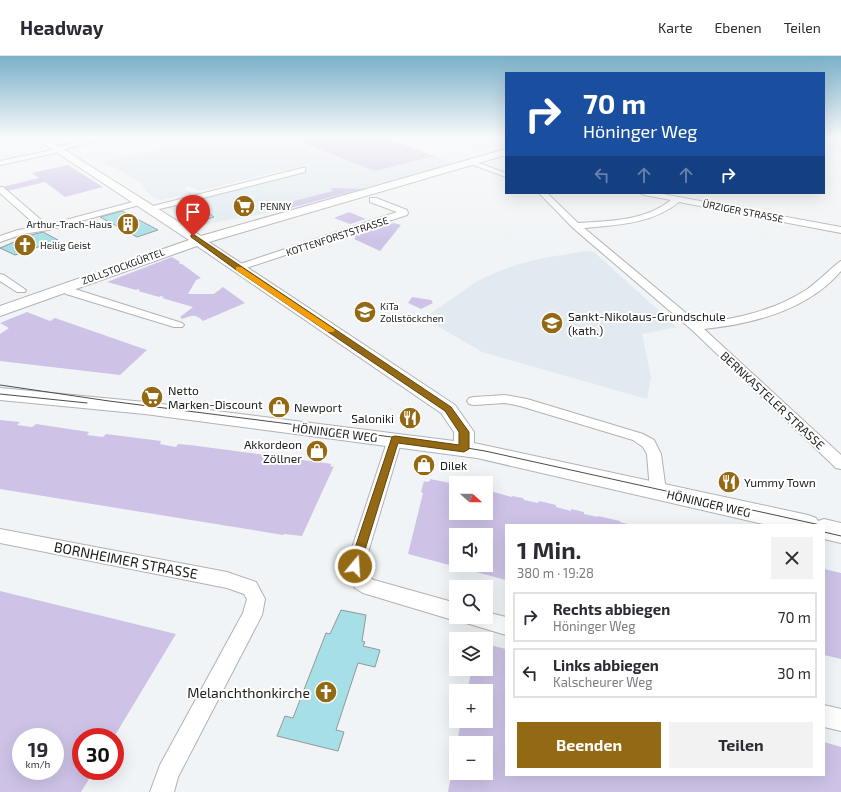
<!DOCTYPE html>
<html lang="de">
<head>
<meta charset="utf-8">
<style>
  :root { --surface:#fff; --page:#f2f2f3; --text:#2b2b33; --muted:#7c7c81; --line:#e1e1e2; --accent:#946914 }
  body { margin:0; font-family:"Exo 2",sans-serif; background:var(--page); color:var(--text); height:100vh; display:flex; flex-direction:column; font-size:15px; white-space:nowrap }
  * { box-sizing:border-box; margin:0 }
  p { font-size:13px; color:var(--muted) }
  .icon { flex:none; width:22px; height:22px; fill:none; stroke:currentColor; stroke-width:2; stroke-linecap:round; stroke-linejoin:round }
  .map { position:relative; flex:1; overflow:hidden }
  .details { position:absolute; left:505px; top:468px; width:320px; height:252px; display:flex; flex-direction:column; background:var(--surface); border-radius:0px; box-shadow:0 4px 16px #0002 }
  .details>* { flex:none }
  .top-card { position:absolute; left:505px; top:16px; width:320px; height:122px; border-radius:0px; box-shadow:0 4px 16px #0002; background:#1a4fa0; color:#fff; overflow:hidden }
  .needle { width:26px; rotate:111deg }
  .fabs { position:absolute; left:449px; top:420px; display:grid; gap:8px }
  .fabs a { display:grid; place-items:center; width:44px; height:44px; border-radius:0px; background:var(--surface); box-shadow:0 4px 16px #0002; font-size:20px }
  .speed { position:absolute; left:12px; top:672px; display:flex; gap:8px; font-size:20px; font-weight:700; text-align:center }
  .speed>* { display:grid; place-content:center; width:52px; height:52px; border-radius:50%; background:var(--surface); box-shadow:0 4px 16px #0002; line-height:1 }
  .speed small { font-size:10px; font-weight:400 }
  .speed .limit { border:6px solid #d22; background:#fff; color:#111 }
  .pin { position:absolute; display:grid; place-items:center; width:34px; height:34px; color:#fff; margin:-41px -17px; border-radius:50% 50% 50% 0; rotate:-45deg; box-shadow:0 0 4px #0007 }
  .pin .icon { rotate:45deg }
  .me { position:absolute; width:44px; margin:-22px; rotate:18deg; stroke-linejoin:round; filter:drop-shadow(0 0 3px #0008) }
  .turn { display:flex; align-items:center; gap:14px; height:84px; padding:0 12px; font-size:18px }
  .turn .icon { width:52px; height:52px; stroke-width:2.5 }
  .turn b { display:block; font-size:28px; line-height:34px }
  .lanes { display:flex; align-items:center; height:38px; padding:0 12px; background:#0003; justify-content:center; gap:20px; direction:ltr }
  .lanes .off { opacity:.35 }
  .round { display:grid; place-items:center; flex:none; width:42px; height:42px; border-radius:0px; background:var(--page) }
  .summary { display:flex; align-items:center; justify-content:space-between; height:68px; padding:0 12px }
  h1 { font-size:24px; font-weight:700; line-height:30px }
  .button { display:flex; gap:8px; margin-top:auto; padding:8px 12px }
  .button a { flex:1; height:46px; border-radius:0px; background:var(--accent); color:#fff; font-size:16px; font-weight:700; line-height:46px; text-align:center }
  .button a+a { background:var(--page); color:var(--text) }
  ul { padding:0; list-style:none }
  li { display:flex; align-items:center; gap:12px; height:50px; margin:0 8px 6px; padding:0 4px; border:2px solid var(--line); border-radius:0px }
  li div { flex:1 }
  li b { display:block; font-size:15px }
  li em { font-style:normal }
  header { display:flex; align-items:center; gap:24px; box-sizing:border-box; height:56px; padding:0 20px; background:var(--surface); border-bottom:1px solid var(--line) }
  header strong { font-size:19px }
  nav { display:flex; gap:22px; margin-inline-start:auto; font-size:14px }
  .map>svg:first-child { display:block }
</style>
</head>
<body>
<header>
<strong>Headway</strong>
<nav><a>Karte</a><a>Ebenen</a><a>Teilen</a></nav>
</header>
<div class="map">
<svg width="841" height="736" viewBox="0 0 841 736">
  <rect width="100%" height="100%" fill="#f1f4f6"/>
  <path fill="#e0eaf0" d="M 211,82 L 290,82 L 375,115 L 434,100 L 454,107 L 288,153 L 202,169 L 193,168 L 166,151 L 307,115 L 299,111 L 290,114 L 281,115 L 199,135 L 189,130 L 184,132 L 192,137 L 161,144 L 156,143 L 146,135 L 141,127 L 112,110 L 98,107 Z
    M 443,82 L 488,82 L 494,91 L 478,95 Z
    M 824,82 L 841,82 L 841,96 L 824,93 Z
    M 587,195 L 594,196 L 677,271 L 642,278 L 651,321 L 647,343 L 482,296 L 424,262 L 476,226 L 497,216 L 519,208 L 543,202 Z"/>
  <path fill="#cec3e7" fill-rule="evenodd" d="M 290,82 L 385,82 L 434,100 L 375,115 Z
    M 68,109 L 103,131 L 65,141 L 45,126 L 7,135 L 2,131 L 39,122 L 32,117 Z
    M 335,132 L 362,133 L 290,152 L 294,145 L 333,135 L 330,133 Z
    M 349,156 L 366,163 L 350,168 L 334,162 Z
    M 394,167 L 401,169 L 380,195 L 354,183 L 356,181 L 353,180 L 354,179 Z
    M 172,201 L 180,206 L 179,207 L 180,208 L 182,208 L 201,222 L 196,224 L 188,238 L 214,238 L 223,231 L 245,247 L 203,265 C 195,257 191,260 182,263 L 180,261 L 193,251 L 162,242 L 164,241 L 161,240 L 159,241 L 138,235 L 140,234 L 138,233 L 136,234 L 107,226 Z
    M 412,241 L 431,244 L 433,247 L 421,253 L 408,247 Z
    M 27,256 L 50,265 L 55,262 L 147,294 L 120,319 L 0,305 L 0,278 L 9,272 L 0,267 Z
    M 0,364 L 20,366 L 17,369 L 32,371 L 36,368 L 89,376 L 87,379 L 103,381 L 106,378 L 161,385 L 160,388 L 176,391 L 178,388 L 190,389 L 332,408 L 330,409 L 332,411 L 334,410 L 302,480 L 284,478 L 283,479 L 0,433 Z
    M 430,423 L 455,428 L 456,457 L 486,457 L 486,434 L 512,441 L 512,440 L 523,442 L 524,444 L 538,447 L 539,445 L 556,449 L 556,451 L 571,455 L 571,453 L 584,456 L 584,458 L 598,461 L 598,460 L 620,465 L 620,466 L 631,469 L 506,469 L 506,524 L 408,498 L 423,437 L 421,436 L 424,425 L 426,426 L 430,425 ZM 456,479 L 486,479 L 486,509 L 456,509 Z
    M 824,513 L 841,517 L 841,603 L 824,599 Z
    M 0,535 L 176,578 L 114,681 L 81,681 L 81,715 L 94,715 L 81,736 L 0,736 ZM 21,681 L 55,681 L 55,715 L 21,715 Z
    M 486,588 L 506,593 L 506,719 L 824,719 L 824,686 L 841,691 L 841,736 L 448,736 L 456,693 L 456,717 L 486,717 L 486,687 L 457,687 L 461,665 L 486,665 L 486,635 L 467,635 L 472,613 L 486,613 Z"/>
  <path fill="#a6e0e6" stroke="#949798" d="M 193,147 L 200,153 L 202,152 L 214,161 L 195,167 L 176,151 Z
    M 122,155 L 158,174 L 137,181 L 100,161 Z
    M 43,176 L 58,184 L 15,199 L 0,192 L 19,184 L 15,183 Z
    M 341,554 L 366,559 L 362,585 L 365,586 L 363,590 L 380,594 L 375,611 L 358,607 L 336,674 L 344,676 L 338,695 L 277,680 L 285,660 L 293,662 L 326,577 L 330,578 Z"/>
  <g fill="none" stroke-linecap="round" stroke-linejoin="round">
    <g stroke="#b0b2b4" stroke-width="2">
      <path id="street" d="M 93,82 L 107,82 L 61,94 L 60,96 L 0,109 L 0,105 L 52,94 L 53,92 Z
        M 499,82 L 506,82 L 506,86 L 500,83 Z
        M 470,104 L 506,117 L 506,121 L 468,107 L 466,106 Z
        M 302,112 L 305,112 L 305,116 L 152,155 L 148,153 L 149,151 Z
        M 0,131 L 3,131 L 47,169 L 140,144 L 144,146 L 143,148 L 48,174 L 23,178 L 0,186 L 0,180 L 18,174 L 38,171 L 0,137 Z
        M 539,137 L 547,137 L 578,167 C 610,165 645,165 671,144 L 644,139 L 640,137 L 657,137 L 841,171 L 841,177 L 679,146 C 652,168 617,169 584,172 L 698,267 C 736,263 773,255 806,234 C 813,230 838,206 841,205 L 841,215 C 808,254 753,268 704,273 L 841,399 L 841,413 L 836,412 L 691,273 L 573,172 Z
        M 370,142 L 376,142 L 407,154 L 408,157 L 407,159 L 240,214 L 234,214 L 232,212 L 234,210 L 397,156 L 370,146 Z
        M 0,218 L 4,219 L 26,234 L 25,236 L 17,236 L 0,225 Z
        M 62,229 L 182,267 L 184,269 L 182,271 L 174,271 L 66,238 L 57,232 Z
        M 505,339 L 527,343 L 643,378 L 654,384 L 661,398 L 666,435 L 664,439 L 658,441 L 652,439 L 650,435 L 647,398 L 643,391 L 633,384 L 520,350 L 505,347 L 474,349 L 469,348 L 467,345 L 469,342 L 474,341 Z
        M 395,378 L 400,379 L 402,383 L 364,510 L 368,521 L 374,524 L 456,547 L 456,561 L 463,561 L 456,565 L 363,537 L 355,532 L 346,510 L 388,383 L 390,379 Z
        M 0,473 L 227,516 L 256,526 L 265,543 L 262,559 L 178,721 L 174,736 L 150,736 L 160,709 L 243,557 L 247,543 L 244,538 L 227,532 L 0,487 Z
        M 486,556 L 506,561 L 506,579 L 466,567 L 463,561 L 486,561 Z
        M 824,649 L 841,653 L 841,675 L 824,671 Z"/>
    </g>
    <g stroke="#b0b2b4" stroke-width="2">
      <path id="secondary" d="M 35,82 L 46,82 L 201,180 L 506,93 L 506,99 L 209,186 L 455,349 L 474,376 L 474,387 L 808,459 L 816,462 L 818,465 L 824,463 L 841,467 L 841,487 L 824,483 L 824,469 L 767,469 L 477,402 L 145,358 L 0,344 L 0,332 L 145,346 L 454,385 L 454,376 L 441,357 L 197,190 L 0,260 L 0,250 L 189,184 Z"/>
    </g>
    <use href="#street" fill="#fff" fill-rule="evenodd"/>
    <use href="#secondary" fill="#fff" fill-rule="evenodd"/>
    <path stroke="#4a4b4c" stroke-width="1" d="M 0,329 L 109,345 L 431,386 L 485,395 L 820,469
      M 0,338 L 87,347
      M 824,476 L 841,480"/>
  </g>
  <linearGradient id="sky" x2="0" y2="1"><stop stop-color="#7ab0c9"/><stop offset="0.44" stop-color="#f9fafb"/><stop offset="1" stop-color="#f9fafb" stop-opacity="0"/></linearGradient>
  <rect width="841" height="185" fill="url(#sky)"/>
  <path fill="#946914" stroke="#60440d" d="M 193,178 L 451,351 L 469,376 L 469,393 L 464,396 L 398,387 L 359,513 L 355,515 L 351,513 L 349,510 L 392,381 L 395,380 L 459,389 L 459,376 L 445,355 L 235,213 L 191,181 L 191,179 Z"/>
  <path fill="#f59e0b" d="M 236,211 L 241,211 L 335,274 L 333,276 L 328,276 L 236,214 Z"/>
  <defs>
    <g id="supermarket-disc" transform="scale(1.15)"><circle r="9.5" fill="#946914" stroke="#fff"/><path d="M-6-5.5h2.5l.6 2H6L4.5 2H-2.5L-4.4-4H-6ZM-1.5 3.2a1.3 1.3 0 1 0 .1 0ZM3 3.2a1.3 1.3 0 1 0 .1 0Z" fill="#fff"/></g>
    <g id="building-disc" transform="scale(1.15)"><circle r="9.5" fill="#946914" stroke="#fff"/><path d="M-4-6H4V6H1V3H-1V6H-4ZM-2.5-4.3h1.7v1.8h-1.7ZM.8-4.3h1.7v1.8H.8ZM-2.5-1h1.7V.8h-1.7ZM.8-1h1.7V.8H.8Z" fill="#fff"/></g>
    <g id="church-disc" transform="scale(1.15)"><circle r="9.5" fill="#946914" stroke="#fff"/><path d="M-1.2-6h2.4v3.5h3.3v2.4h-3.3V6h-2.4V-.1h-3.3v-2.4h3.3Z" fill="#fff"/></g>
    <g id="school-disc" transform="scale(1.15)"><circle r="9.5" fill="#946914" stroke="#fff"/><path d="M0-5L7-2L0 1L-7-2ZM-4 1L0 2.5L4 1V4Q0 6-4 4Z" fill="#fff"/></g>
    <g id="shop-disc" transform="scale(1.15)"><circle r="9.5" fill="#946914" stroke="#fff"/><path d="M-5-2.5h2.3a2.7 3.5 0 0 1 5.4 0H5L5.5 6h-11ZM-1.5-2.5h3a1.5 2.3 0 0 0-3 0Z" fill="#fff"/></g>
    <g id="restaurant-disc" transform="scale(1.15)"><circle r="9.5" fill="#946914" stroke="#fff"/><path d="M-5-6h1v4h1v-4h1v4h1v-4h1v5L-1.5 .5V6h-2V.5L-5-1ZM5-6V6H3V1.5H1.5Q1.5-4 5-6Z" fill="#fff"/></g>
  </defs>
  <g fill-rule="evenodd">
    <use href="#supermarket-disc" x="244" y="150"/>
    <use href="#building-disc" x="128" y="168"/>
    <use href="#church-disc" x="25" y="189"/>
    <use href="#school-disc" x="365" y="256"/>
    <use href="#school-disc" x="552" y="267"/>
    <use href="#supermarket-disc" x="152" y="341"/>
    <use href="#shop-disc" x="279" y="351"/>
    <use href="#restaurant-disc" x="410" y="362"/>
    <use href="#shop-disc" x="317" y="395"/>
    <use href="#shop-disc" x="424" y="409"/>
    <use href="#restaurant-disc" x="729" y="426"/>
    <use href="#church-disc" x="326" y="636"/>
  </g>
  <g text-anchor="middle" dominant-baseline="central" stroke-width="4" stroke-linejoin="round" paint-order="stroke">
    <g font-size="10" fill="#1a1b1b" stroke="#fff" text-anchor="start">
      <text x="260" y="150">PENNY</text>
      <text x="112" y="168" text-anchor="end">Arthur-Trach-Haus</text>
      <text x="40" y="189">Heilig Geist</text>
      <text x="380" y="250">KiTa<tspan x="380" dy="12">Zollstöckchen</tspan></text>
    </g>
    <g font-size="10" fill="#1a1b1b" stroke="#fff">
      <text transform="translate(743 155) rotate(11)">ÜRZIGER STRASSE</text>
      <text transform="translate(337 180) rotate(-18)">KOTTENFORSTSTRASSE</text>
      <text transform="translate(123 210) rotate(-20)">ZOLLSTOCKGÜRTEL</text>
    </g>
    <g font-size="12" fill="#1a1b1b" stroke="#fff" text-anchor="start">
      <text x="568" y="260">Sankt-Nikolaus-Grundschule<tspan x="568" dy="14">(kath.)</tspan></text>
      <text x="168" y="334">Netto<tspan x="168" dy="14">Marken-Discount</tspan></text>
      <text x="294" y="351">Newport</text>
      <text x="394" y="362" text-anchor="end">Saloniki</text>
      <text x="302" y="388" text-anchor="end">Akkordeon<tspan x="302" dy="14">Zöllner</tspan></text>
      <text x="440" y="409">Dilek</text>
      <text x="744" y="426">Yummy Town</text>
    </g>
    <g font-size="12" fill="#1a1b1b" stroke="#fff">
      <text transform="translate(773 344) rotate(43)">BERNKASTELER STRASSE</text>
      <text transform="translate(335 376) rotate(7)">HÖNINGER WEG</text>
      <text transform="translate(709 447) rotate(13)">HÖNINGER WEG</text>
    </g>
    <g font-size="14" fill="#1a1b1b" stroke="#fff">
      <text transform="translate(126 504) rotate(11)">BORNHEIMER STRASSE</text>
    </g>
    <g font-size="14" fill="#1a1b1b" stroke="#fff" text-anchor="end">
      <text x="310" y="636">Melanchthonkirche</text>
    </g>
  </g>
</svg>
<div class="fabs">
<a><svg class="needle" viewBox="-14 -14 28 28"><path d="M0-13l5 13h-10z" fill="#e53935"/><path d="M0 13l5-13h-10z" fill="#7c7c81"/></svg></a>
<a><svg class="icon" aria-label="sound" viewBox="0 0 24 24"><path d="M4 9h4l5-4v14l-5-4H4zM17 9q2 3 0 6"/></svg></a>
<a><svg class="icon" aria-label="search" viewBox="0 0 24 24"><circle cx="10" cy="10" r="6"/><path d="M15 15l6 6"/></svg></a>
<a><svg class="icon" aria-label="layers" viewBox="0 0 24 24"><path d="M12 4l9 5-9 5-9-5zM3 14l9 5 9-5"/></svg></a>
<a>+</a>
<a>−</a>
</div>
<div class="speed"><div>19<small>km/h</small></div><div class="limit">30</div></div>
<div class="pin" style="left:193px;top:180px;background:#d93025"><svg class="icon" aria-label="arrive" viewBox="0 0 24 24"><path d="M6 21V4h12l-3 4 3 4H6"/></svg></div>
<svg class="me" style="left:355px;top:510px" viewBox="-20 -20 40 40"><circle r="17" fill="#946914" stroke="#fff" stroke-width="3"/><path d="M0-11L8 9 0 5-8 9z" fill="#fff"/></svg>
<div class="top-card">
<div class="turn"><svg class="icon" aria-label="right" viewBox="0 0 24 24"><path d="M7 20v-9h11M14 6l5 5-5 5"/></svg><div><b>70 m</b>Höninger Weg</div></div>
<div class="lanes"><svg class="icon off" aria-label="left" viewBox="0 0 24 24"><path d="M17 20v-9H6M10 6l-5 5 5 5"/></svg><svg class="icon off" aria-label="ahead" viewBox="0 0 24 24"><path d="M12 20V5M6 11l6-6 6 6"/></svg><svg class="icon off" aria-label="ahead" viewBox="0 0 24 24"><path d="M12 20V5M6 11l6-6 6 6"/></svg><svg class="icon" aria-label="right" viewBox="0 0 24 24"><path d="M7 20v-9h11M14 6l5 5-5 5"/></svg></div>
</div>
<section class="details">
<div class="summary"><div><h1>1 Min.</h1><p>380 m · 19:28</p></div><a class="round"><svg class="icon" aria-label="close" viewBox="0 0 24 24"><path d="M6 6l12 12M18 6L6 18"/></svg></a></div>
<ul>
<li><svg class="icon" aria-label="right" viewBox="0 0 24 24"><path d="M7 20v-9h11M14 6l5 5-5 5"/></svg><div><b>Rechts abbiegen</b><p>Höninger Weg</p></div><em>70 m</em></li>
<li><svg class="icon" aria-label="left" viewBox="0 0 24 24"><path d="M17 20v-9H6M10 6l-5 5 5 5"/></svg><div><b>Links abbiegen</b><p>Kalscheurer Weg</p></div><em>30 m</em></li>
</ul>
<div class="button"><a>Beenden</a><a>Teilen</a></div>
</section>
</div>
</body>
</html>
